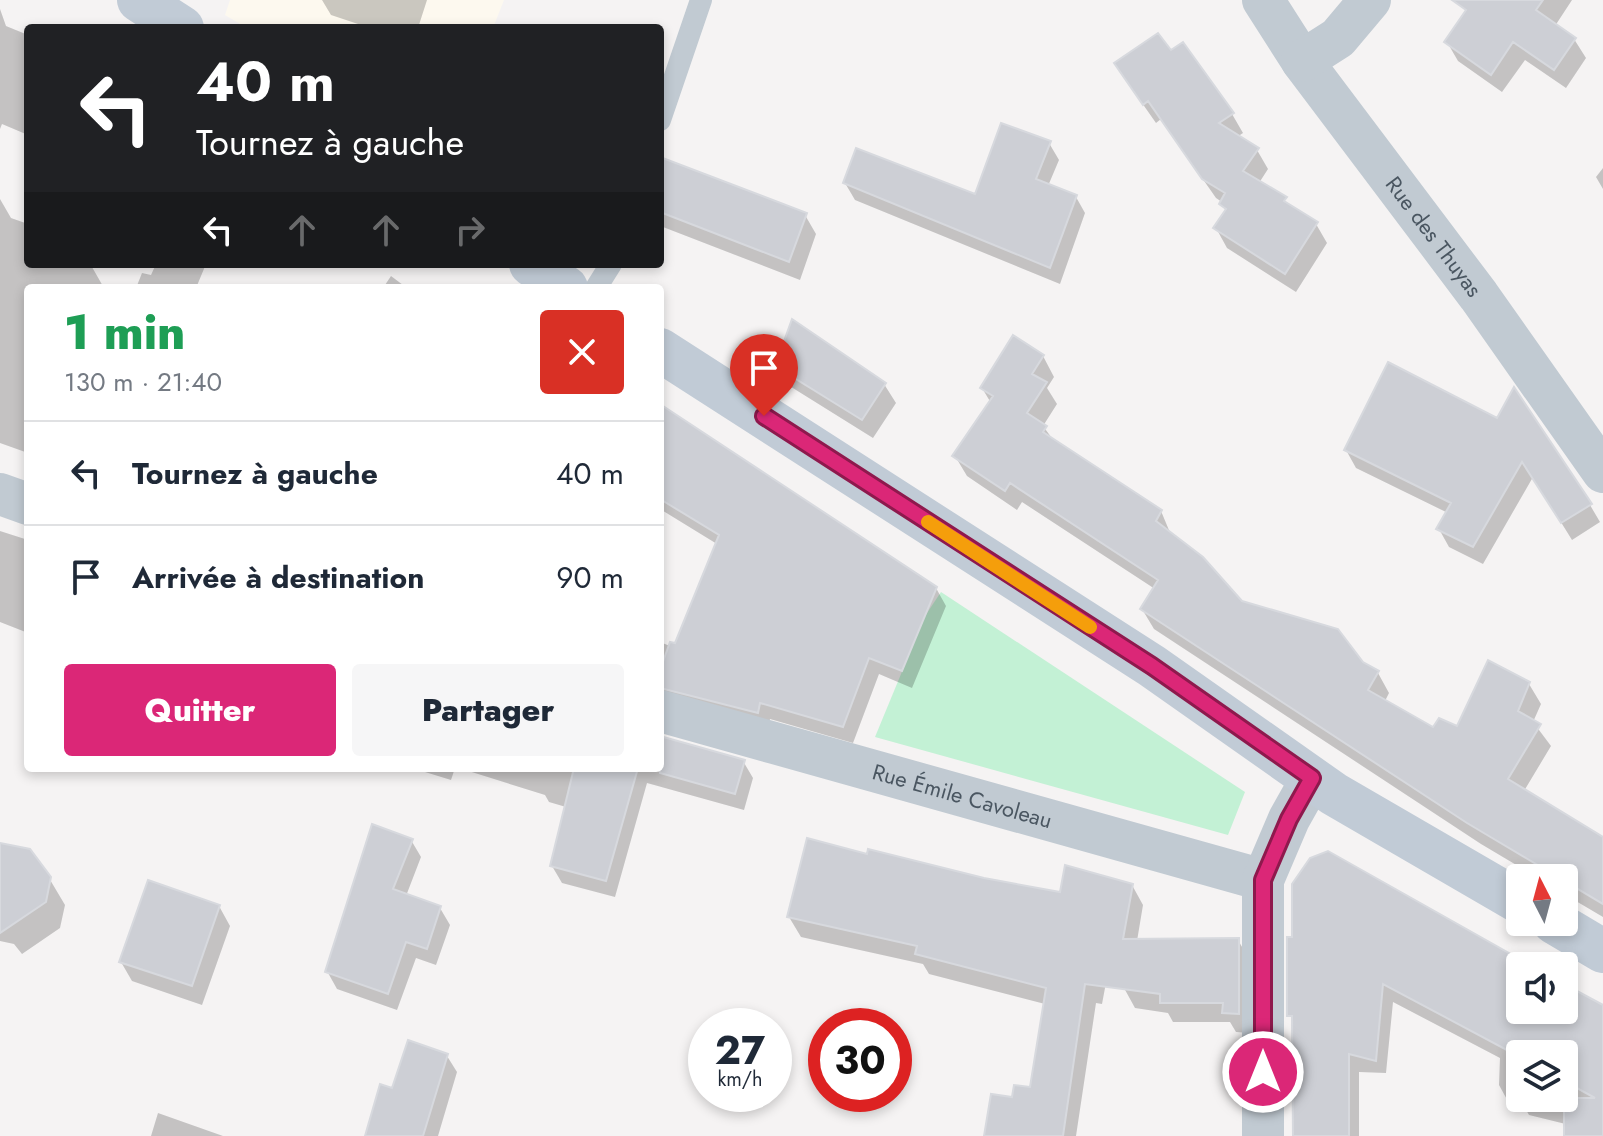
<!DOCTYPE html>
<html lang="fr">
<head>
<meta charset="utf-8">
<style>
  :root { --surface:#fff; --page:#f6f6f7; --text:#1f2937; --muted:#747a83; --line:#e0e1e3; --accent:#db2777 }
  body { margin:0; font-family:Jost,sans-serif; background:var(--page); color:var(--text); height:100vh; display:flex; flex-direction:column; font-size:30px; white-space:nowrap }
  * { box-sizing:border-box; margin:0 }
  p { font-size:26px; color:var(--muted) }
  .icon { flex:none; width:44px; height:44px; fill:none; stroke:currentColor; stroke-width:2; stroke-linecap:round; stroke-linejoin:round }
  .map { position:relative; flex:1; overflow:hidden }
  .side { position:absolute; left:24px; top:284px; width:640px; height:488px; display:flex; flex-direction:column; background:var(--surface); border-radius:8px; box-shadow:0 4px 12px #0003 }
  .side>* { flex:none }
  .banner { position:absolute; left:24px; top:24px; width:640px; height:244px; border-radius:8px; box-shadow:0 4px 12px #0003; background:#202124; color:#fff; overflow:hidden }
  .needle { width:52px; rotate:354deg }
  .tools { position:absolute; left:1506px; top:864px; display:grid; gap:16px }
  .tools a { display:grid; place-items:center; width:72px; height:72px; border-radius:8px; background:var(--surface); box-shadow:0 4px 12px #0003; font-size:40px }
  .speed { position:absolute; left:688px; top:1008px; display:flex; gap:16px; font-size:40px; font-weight:700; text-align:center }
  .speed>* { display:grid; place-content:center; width:104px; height:104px; border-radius:50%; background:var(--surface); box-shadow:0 4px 12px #0003; line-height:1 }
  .speed small { font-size:20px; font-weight:400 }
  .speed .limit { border:12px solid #d22; background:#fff; color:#111 }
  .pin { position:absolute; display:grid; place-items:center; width:68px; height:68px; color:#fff; margin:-82px -34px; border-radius:50% 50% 50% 0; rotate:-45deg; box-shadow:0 0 8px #0007 }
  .pin .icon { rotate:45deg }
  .me { position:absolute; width:88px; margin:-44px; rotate:0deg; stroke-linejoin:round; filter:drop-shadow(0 0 6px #0008) }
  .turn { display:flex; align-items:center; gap:28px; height:168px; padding:0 40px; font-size:36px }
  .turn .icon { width:104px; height:104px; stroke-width:2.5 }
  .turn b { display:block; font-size:56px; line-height:68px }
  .lanes { display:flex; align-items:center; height:76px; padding:0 40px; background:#0003; justify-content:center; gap:40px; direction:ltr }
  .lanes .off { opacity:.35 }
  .round { display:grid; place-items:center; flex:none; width:84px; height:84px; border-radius:8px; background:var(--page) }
  .headline { display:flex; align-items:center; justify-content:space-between; height:136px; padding:0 40px }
  h1 { font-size:48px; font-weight:800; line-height:60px; color:#1e9e55 }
  .cta { display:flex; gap:16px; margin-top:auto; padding:16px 40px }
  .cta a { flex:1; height:92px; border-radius:8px; background:var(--accent); color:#fff; font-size:32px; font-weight:800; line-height:92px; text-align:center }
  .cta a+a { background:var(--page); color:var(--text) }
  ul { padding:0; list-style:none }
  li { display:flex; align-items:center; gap:24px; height:104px; padding:0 40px; border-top:2px solid var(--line) }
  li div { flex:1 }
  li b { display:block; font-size:30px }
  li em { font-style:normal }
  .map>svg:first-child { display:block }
</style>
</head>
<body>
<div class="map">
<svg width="1603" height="1136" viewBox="0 0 1603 1136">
  <rect width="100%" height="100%" fill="#f5f3f3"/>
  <path fill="#fdf9ef" d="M 230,0 L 504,0 L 493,28 L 247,28 L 225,15 Z"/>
  <path fill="#c3f1d5" d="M 941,592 L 1245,792 L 1228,835 L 875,737 L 925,616 Z"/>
  <path fill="#0003" fill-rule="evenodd" d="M 322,0 L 427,0 L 418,28 L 370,28 L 331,15 Z
    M 1475,0 L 1572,0 L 1555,26 L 1574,39 L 1586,58 L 1566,88 L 1525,60 L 1502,92 L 1458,61 L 1447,42 Z
    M 0,9 L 6,26 L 28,35 L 28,135 L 2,124 L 0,129 Z
    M 1170,53 L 1232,114 L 1243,133 L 1237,137 L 1257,150 L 1268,169 L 1259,183 L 1316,224 L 1327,243 L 1296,292 L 1227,248 L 1216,228 L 1226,212 L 1222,202 L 1216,198 L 1161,119 L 1156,123 L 1128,83 Z
    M 1049,143 L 1059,160 L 1048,186 L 1076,197 L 1085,213 L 1060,284 L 855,200 L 845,183 L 976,197 Z
    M 1603,168 L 1603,189 L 1596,177 Z
    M 660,185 L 805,215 L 816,234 L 800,280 L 663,227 Z
    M 0,199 L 11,218 L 28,224 L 28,264 L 84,264 L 92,267 L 104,288 L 28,288 L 28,453 L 0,443 Z
    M 156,264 L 206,264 L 196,288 L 136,288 L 142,273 L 151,275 Z
    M 391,276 L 407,288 L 383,288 Z
    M 1043,356 L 1054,377 L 1047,388 L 1057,404 L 1043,426 L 1054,441 L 1161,511 L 1171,535 L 1241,603 L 1378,673 L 1389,693 L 1385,701 L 1434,730 L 1458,729 L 1529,684 L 1541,704 L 1533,722 L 1551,746 L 1524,791 L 1603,839 L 1603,917 L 1564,894 L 1564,878 L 1538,878 L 1481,844 L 1154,629 L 1142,609 L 1155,589 L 1022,502 L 1017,510 L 967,476 L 955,456 L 991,403 L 982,388 Z
    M 777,365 L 884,384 L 896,403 L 873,438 L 788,385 Z
    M 1389,365 L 1590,505 L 1600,522 L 1572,540 L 1533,477 L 1483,564 L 1449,547 L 1439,529 L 1448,513 L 1356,468 L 1346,450 Z
    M 660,406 L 936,588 L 946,606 L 912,688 L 879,674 L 853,743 L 770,719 L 767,730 L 660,702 L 660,642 L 675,648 L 717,544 L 660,509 Z
    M 0,531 L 28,540 L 28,633 L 0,622 Z
    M 660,736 L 743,761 L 753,778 L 744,810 L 647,783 L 615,897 L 562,883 L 552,866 L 566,807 L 549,802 L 545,795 L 459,768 L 660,768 Z
    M 412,768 L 455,768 L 451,780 Z
    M 411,840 L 421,857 L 406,896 L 440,908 L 450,925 L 436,965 L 416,958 L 397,1010 L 337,989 L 327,971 Z
    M 0,845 L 49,878 L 65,905 L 60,928 L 22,954 L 14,944 L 0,941 Z
    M 869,857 L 1062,894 L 1132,885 L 1143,905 L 1137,941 L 1238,940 L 1249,959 L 1249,1033 L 1236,1032 L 1230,1022 L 1173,1022 L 1168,1013 L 1135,1008 L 1124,988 L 1108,972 L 1102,1004 L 1096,1003 L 1076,1136 L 986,1136 L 1014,1099 L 1031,1089 L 1045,1004 L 929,974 L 923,964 L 801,937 L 789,917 Z
    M 219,906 L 230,926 L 202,1005 L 132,981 L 121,962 Z
    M 1289,939 L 1529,966 L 1520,966 L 1520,1010 L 1564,1010 L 1564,986 L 1603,1008 L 1603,1136 L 1588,1136 L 1590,1130 L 1529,1115 L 1525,1108 L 1510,1105 L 1499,1085 L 1500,1058 L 1393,1002 L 1386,1073 L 1359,1072 L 1359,1136 L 1295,1136 ZM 1520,1054 L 1564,1054 L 1564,1098 L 1520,1098 Z
    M 447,1056 L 457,1072 L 438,1136 L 367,1136 L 394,1091 Z
    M 158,1113 L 223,1136 L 151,1136 Z"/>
  <path fill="#cdcfd5" stroke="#d7d9de" stroke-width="2" d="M 1452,0 L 1543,0 L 1536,10 L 1576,38 L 1554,70 L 1513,42 L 1491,75 L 1444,42 L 1466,10 Z
    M 1158,33 L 1171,50 L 1183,42 L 1234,113 L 1219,123 L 1259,148 L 1243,171 L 1287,197 L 1284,201 L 1318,222 L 1285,274 L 1213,228 L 1226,209 L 1219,204 L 1225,193 L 1202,179 L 1148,101 L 1143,105 L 1114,63 Z
    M 1001,123 L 1051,141 L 1036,179 L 1077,195 L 1050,268 L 843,183 L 856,148 L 975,194 Z
    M 660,157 L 807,213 L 789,262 L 660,212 Z
    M 792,319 L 886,383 L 862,420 L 775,366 Z
    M 1013,335 L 1044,355 L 1032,374 L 1047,382 L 1027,413 L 1047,426 L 1043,432 L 1162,510 L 1156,521 L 1203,557 L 1242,601 L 1338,629 L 1363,662 L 1379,671 L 1368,690 L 1433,727 L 1439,718 L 1457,726 L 1488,660 L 1530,682 L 1518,711 L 1541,724 L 1508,779 L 1603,837 L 1603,904 L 1467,823 L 1140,609 L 1158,580 L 1010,483 L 1005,491 L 952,456 L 993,396 L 980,388 Z
    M 1388,362 L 1497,418 L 1514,387 L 1592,504 L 1561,523 L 1522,462 L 1473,547 L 1436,529 L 1451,503 L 1344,450 Z
    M 660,404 L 937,587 L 902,671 L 869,658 L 843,727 L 760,703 L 758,713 L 660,688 L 660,670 L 670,642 L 675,643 L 719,535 L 660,499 Z
    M 660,736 L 745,760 L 735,794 L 660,773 Z
    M 574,768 L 638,768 L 606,881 L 550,866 Z
    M 372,824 L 413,839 L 393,889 L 441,906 L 427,949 L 406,942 L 388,994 L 325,972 Z
    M 807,838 L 867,854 L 868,849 L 984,878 L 1060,892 L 1065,865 L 1133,884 L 1123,939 L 1239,938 L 1239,1014 L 1222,1013 L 1223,1003 L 1160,1003 L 1160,994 L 1085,984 L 1063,1136 L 984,1136 L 991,1094 L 1012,1097 L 1014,1085 L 1030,1087 L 1046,988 L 915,954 L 917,946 L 787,917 Z
    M 0,843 L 30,849 L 51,877 L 46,902 L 0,933 Z
    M 1328,851 L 1532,966 L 1520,966 L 1520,1010 L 1564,1010 L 1564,984 L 1603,1005 L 1603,1136 L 1564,1136 L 1564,1098 L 1595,1098 L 1564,1081 L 1564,1054 L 1520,1054 L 1520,1057 L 1383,984 L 1376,1061 L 1349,1054 L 1349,1136 L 1293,1136 L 1292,1016 L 1287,1016 L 1287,937 L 1292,937 L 1292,884 L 1310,858 Z
    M 148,880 L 220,905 L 192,986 L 119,962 Z
    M 408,1040 L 448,1054 L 423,1136 L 365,1136 L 380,1084 L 392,1088 Z"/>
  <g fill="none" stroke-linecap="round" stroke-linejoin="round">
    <path stroke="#c1cad2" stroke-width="22" d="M 660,120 L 701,0
      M 596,288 L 611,264"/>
    <g stroke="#c1cad2" stroke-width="42">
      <path id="s1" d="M 1263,0 L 1302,61 L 1479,296 L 1603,472"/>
      <path d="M 1302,61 L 1338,38 L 1370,0"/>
      <path d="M 0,494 L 28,504"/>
      <path id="s2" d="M 660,711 L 1263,880"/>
      <path d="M 1263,1136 L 1263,880 L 1289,819 L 1312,778"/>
    </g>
    <path stroke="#c1cbd6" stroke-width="44" d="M 139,0 L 182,28
      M 531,264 L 566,288
      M 660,350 L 1152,666 L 1334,794 L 1520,902
      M 1554,922 L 1603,951"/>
  </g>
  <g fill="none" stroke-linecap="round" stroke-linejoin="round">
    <g stroke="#8e194d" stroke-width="20">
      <path id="route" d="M 764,416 L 1152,666 L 1312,778 L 1289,819 L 1263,880 L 1263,1072"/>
    </g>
    <use href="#route" stroke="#db2777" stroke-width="14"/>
    <path stroke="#f59e0b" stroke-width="14" d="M 928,522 L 1090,627"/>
  </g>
  <g text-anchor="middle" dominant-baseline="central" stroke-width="8" stroke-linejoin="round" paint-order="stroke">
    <g font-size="22" fill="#4a5661" stroke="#fff">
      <text stroke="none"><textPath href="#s1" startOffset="292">Rue des Thuyas</textPath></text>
      <text stroke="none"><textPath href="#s2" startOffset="314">Rue Émile Cavoleau</textPath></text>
    </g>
  </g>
</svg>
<div class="tools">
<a><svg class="needle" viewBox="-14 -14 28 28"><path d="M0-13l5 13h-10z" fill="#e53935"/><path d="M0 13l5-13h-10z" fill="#747a83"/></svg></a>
<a><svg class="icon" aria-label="sound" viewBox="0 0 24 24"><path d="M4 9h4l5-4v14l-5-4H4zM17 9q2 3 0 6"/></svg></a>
<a><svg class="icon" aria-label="layers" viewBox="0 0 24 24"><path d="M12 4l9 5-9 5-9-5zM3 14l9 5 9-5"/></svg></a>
</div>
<div class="speed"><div>27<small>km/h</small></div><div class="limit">30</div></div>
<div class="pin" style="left:764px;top:416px;background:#d93025"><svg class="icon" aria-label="arrive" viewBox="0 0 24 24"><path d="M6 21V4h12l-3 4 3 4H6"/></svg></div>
<svg class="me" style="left:1263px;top:1072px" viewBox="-20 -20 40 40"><circle r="17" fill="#db2777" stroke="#fff" stroke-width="3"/><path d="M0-11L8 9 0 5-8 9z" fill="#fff"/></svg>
<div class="banner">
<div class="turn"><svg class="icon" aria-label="left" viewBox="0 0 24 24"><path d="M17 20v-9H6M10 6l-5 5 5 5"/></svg><div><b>40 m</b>Tournez à gauche</div></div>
<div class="lanes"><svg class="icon" aria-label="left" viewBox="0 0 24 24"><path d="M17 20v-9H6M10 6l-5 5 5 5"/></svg><svg class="icon off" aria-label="ahead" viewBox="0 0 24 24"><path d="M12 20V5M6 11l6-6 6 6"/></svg><svg class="icon off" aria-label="ahead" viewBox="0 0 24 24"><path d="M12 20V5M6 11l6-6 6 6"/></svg><svg class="icon off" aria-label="right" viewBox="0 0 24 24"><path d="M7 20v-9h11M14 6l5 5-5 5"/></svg></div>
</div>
<section class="side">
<div class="headline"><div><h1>1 min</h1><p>130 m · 21:40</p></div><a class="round" style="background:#d93025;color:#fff"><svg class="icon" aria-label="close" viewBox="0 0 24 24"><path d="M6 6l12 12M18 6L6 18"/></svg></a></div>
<ul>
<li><svg class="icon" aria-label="left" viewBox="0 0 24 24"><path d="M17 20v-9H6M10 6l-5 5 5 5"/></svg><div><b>Tournez à gauche</b></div><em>40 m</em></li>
<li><svg class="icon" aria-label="arrive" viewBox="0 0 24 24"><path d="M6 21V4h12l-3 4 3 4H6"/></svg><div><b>Arrivée à destination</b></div><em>90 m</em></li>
</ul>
<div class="cta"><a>Quitter</a><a>Partager</a></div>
</section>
</div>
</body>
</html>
